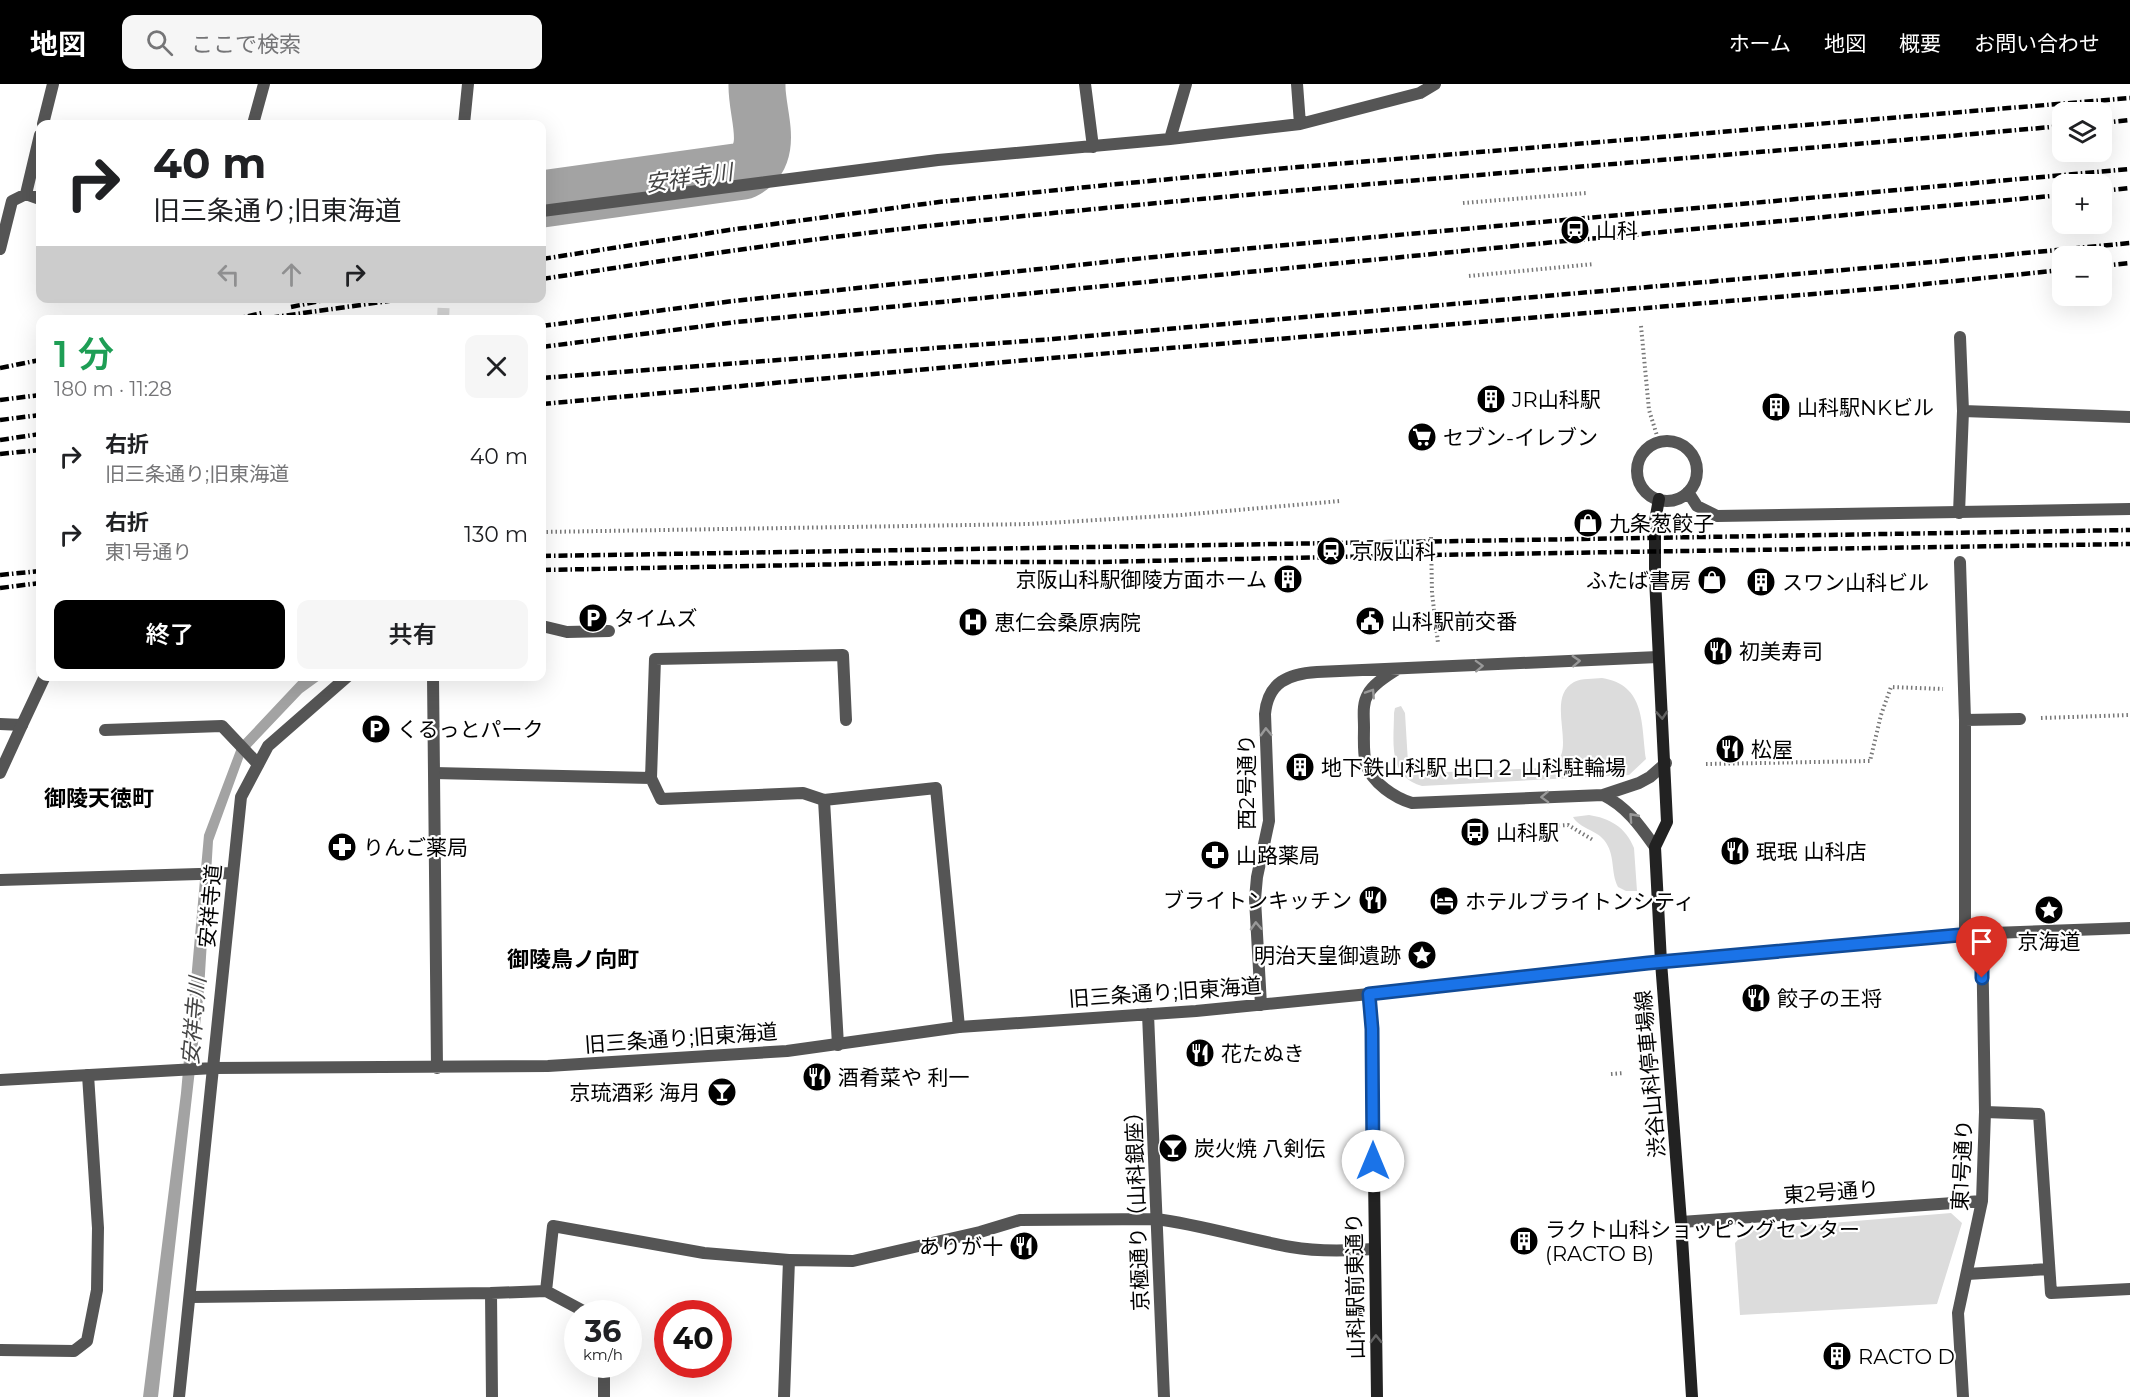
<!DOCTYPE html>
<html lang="ja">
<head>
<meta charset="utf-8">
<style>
  :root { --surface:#fff; --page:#f6f6f6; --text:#202124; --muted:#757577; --accent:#000 }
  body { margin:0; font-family:Montserrat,"Noto Sans JP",sans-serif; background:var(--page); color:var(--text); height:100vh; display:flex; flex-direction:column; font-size:22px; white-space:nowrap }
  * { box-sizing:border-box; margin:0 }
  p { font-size:20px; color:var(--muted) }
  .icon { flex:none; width:33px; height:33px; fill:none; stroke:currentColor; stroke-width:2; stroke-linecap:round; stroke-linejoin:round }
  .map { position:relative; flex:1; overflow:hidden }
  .sheet { position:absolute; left:36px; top:231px; width:510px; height:366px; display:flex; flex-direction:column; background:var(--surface); border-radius:12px; box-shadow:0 6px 24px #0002 }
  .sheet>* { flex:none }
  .hud { position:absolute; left:36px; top:36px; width:510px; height:183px; border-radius:12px; box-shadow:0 6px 24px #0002; background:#fff; color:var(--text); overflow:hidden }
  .fabs { position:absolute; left:2052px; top:18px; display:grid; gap:12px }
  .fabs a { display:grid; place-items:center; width:60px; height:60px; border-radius:12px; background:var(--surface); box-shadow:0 6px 24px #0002; font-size:30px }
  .speed { position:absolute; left:564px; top:1216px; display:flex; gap:12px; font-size:30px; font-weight:700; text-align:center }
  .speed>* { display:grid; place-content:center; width:78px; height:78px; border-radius:50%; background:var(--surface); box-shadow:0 6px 24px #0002; line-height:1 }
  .speed small { font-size:15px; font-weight:400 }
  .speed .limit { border:9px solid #d22; background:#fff; color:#111 }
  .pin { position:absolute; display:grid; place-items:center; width:51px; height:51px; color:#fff; margin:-62px -26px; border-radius:50% 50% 50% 0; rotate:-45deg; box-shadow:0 0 6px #0007 }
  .pin .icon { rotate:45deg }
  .me { position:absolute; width:66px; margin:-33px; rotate:0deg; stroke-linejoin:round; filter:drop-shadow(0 0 4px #0008) }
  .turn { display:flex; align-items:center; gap:21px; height:126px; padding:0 18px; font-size:27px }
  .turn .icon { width:78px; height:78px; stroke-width:2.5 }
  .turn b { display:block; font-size:42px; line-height:51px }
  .lanes { display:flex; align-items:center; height:57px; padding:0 18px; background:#0003; justify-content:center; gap:30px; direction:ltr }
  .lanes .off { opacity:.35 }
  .round { display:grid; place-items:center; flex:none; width:63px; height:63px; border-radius:12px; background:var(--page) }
  .summary { display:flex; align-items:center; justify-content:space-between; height:102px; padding:0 18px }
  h1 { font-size:36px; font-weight:600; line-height:45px; color:#1e9e55 }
  .primary-button { display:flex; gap:12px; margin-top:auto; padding:12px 18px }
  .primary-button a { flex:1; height:69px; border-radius:12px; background:var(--accent); color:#fff; font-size:24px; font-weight:600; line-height:69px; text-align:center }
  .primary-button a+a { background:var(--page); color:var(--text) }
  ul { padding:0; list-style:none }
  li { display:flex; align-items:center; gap:18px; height:78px; padding:0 18px }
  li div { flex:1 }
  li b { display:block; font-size:22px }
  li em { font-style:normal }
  header { display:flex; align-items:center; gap:36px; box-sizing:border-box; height:84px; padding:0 30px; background:var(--accent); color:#fff }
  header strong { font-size:28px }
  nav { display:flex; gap:33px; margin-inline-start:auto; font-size:21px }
  .search { width:420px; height:54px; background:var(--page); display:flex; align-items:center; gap:15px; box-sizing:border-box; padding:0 21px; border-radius:12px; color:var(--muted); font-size:22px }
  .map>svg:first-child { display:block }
</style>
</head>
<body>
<header>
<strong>地図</strong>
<div class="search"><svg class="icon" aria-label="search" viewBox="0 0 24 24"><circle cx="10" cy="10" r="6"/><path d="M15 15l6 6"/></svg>ここで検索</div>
<nav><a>ホーム</a><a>地図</a><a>概要</a><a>お問い合わせ</a></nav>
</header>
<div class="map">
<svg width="2130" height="1313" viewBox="0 0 2130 1313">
  <rect width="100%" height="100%" fill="#fff"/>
  <path fill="#dcdcdc" d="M 1602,594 C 1646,601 1641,640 1646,675 L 1629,691 L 1422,702 C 1387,692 1394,658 1394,629 L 1395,624 L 1401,622 L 1405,629 L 1408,679 L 1413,685 L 1422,689 L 1543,684 C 1586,678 1541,616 1574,598 C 1582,594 1593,595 1602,594 Z
    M 1589,731 C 1609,734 1626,743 1634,764 L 1637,807 L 1626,807 L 1618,803 C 1610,788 1616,771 1604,756 C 1596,746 1579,744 1573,733 Z
    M 1951,1129 L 1962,1139 L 1937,1220 L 1740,1231 L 1735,1159 L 1747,1146 Z"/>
  <path fill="#a3a3a3" d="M 734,78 L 736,96 L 542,123 L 542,108 Z
    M 302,593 L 324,593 L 302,609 L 245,669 L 213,757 L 204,906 L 158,1313 L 143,1313 L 181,1009 L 204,751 L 238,661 Z"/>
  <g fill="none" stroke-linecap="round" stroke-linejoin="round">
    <path stroke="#a3a3a3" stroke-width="57" d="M 542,115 L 743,87 C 777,70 756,31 757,0"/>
    <path stroke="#d9d9d9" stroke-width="12" stroke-dasharray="12 6" stroke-linecap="butt" d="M 443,236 L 444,214"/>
    <path stroke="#777" stroke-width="4" stroke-dasharray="1.5 3" stroke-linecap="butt" d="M 1463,119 L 1587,109
      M 1469,192 L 1594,180
      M 1641,242 L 1649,326 L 1659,358
      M 542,448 L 1030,440 L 1181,431 L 1340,417
      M 1431,453 L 1432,509 L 1438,559
      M 2041,634 L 2130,631
      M 1706,680 L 1870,677 L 1881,631 L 1891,603 L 1943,605
      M 1554,742 L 1568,741 L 1593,756
      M 1611,990 L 1624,989"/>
    <path stroke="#555" stroke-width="12" d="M 1963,327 L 2130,333
      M 1959,429 L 1963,327 L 1960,253
      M 1960,478 L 1965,636 L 1965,850
      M 542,542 L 567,548 L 609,547
      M 1965,636 L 2020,635
      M 0,640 L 22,641 L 45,592
      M 105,646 L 222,642 L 258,680
      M 434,689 L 651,694 L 661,715 L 803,709 L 824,716 L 936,704 L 959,943
      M 651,694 L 655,575 L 843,571 L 846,636
      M 824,716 L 838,961
      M 1985,1028 L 2039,1030 L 2051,1209 L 2130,1205
      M 1156,1135 C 1202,1141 1246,1155 1291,1163 C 1319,1168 1346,1167 1374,1165
      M 1967,1190 L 2049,1185
      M 546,1207 L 553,1142 L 704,1169 L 789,1176
      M 191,1213 L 491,1209
      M 0,1266 L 74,1267 L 87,1257 L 97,1206 L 98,1144 L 88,991
      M 492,1313 L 491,1209 L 546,1207 L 589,1230
      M 604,1313 L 604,1281"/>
    <path stroke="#555" stroke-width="12" d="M 1085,0 L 1093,63
      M 1297,0 L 1300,40
      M 43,40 L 53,0
      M 253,40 L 264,0
      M 464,40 L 468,0
      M 1170,55 L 1186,0
      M 26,110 L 40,115
      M 542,127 L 938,76 L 1170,55 L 1300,40 L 1420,9 L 1435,0
      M 0,165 L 12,117 L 26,110 L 40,51
      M1637 387a30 30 0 1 1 60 0a30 30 0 1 1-60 0Z
      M 1688,408 L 1697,422 L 1717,432 L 2130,425
      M 1396,586 C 1387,592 1373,600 1368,610 C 1362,620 1364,632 1364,643 C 1364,655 1363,669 1366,680 C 1372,699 1395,714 1412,719 L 1603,711 L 1639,699 L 1650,693 L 1666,679
      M 433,592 L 437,984
      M 0,689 L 22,641
      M 1603,711 C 1627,723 1640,742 1655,763
      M 0,796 L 232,789
      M 1261,921 L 1255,815 L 1257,793 L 1269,737 L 1265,630 C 1268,598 1288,590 1317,588 L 1658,573
      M 1148,930 L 1164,1313
      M 0,996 L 214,984 L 548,982 L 787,967 L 959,943 L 1196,927 L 1369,910 L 1648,879 L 1965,850 L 2130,844
      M 1681,1138 L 1982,1117
      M 179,1313 L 241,713 L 268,662 L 348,592
      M 784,1313 L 789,1176 L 853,1177 L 980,1148 L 1020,1136 L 1156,1135
      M 1963,1313 L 1958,1229 L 1982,1117 L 1985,1028 L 1982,849"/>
    <path stroke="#222" stroke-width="12" d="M 1659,415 L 1655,437 L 1655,494 L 1667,738 L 1655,763 L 1661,878 L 1681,1138 L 1692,1313
      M 1369,910 L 1372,945 L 1377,1313"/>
    <path stroke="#000" stroke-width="4.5" stroke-dasharray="9 3 1.5 3" stroke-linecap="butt" d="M 2102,39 L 2130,36
      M 2102,107 L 2130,104
      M 542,175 L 729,146 L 939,118 L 1107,101 L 1287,84 L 2130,14
      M 2102,182 L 2130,179
      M 542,195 C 673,175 805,155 937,141 C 1312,101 1688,76 2062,42
      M 291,223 L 334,214
      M 232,236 L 262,229
      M 254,236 L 410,214
      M 542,242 L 733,217 L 1164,172 L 2130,85
      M 542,263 L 736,238 L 1576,156 L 2062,111
      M 0,284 L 40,276
      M 542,294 L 1053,255 L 1900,181 L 2130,159
      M 0,316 L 40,311
      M 542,320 L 1028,276 L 1896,203 L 2062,186
      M 0,336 L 40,331
      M 0,356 L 40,350
      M 0,370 L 40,366
      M 542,472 L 2130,446
      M 542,486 L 958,478 L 1097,478 L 1431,471 L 2130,460
      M 0,491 L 40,487
      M 0,504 L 40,499"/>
  </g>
  <defs><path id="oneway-chevron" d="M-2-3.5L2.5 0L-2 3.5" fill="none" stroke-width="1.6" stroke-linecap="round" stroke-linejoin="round" transform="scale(1.5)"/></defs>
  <g stroke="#999">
    <use href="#oneway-chevron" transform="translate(1576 577) rotate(-3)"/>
    <use href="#oneway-chevron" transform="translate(1479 582) rotate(-2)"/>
    <use href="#oneway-chevron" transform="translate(1371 609) rotate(-57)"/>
    <use href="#oneway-chevron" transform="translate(1266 648) rotate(-92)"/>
    <use href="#oneway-chevron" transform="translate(1545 713) rotate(178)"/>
    <use href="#oneway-chevron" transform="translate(1633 733) rotate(-132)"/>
    <use href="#oneway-chevron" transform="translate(1256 842) rotate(-93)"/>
  </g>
  <g stroke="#646464">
    <use href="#oneway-chevron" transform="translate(1662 631) rotate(86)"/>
    <use href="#oneway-chevron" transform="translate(1376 1255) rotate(-91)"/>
  </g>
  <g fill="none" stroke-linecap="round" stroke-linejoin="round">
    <g stroke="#114b97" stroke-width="15">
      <path id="route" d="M 1373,1077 L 1372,945 L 1369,910 L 1648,879 L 1982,849 L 1982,894"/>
    </g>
    <use href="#route" stroke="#1a73e8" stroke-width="10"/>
  </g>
  <defs>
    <g id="station-disc" transform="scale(1.5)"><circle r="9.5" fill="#000" stroke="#fff"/><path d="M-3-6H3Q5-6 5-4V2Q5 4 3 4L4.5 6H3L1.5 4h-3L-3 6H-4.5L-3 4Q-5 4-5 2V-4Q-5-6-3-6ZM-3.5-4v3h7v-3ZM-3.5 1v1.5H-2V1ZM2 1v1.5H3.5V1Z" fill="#fff"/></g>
    <g id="building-disc" transform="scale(1.5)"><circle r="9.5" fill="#000" stroke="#fff"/><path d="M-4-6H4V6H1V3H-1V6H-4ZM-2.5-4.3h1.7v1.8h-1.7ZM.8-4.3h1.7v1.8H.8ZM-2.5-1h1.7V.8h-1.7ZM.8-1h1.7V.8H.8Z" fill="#fff"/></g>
    <g id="supermarket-disc" transform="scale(1.5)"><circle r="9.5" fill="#000" stroke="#fff"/><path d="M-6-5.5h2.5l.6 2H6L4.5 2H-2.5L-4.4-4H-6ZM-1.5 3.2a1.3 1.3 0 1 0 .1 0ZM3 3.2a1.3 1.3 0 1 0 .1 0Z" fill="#fff"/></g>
    <g id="shop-disc" transform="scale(1.5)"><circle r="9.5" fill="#000" stroke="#fff"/><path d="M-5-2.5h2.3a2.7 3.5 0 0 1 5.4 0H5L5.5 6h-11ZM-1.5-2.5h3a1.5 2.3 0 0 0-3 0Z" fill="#fff"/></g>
    <g id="parking-disc" transform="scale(1.5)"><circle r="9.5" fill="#000" stroke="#fff"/><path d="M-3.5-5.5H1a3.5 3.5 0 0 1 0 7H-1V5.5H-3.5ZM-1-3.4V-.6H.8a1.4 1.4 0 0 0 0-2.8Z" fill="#fff"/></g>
    <g id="civic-disc" transform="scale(1.5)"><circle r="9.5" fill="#000" stroke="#fff"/><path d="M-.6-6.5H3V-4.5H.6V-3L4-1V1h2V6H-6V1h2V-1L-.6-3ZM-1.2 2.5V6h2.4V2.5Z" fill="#fff"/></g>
    <g id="hospital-disc" transform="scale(1.5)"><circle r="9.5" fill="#000" stroke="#fff"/><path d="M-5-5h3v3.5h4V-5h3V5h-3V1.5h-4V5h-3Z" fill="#fff"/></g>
    <g id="restaurant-disc" transform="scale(1.5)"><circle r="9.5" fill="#000" stroke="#fff"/><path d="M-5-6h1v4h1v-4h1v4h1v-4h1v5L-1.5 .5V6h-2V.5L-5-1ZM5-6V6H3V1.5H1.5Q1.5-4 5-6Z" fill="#fff"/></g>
    <g id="bus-disc" transform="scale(1.5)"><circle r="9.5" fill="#000" stroke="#fff"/><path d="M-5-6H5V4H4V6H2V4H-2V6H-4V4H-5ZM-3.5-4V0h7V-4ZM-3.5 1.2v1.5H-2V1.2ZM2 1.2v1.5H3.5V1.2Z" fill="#fff"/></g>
    <g id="pharmacy-disc" transform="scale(1.5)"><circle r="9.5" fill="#000" stroke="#fff"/><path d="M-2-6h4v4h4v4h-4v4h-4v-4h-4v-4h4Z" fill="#fff"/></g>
    <g id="hotel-disc" transform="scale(1.5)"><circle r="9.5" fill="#000" stroke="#fff"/><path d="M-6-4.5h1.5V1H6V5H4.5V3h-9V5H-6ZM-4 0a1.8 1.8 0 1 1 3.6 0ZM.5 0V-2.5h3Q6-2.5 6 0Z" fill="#fff"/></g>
    <g id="sight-disc" transform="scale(1.5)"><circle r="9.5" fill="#000" stroke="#fff"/><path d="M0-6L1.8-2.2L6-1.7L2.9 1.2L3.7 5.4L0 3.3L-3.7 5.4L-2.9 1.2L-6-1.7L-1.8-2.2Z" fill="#fff"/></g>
    <g id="bar-disc" transform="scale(1.5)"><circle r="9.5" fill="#000" stroke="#fff"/><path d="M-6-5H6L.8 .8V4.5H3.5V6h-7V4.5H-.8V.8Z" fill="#fff"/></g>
  </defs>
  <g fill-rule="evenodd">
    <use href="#station-disc" x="1575" y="146"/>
    <use href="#building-disc" x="1491" y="315"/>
    <use href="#building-disc" x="1776" y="323"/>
    <use href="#supermarket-disc" x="1422" y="353"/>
    <use href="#shop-disc" x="1588" y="439"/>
    <use href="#station-disc" x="1331" y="467"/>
    <use href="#building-disc" x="1288" y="495"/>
    <use href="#shop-disc" x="1712" y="496"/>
    <use href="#building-disc" x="1761" y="498"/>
    <use href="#parking-disc" x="593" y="534"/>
    <use href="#civic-disc" x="1370" y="537"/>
    <use href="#hospital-disc" x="973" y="538"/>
    <use href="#restaurant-disc" x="1718" y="567"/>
    <use href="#parking-disc" x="376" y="645"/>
    <use href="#restaurant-disc" x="1730" y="665"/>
    <use href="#building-disc" x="1300" y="683"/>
    <use href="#bus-disc" x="1475" y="748"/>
    <use href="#pharmacy-disc" x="342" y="763"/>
    <use href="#restaurant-disc" x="1735" y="767"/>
    <use href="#pharmacy-disc" x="1215" y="771"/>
    <use href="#restaurant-disc" x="1373" y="816"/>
    <use href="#hotel-disc" x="1444" y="817"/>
    <use href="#sight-disc" x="2049" y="826"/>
    <use href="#sight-disc" x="1422" y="871"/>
    <use href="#restaurant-disc" x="1756" y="914"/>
    <use href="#restaurant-disc" x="1200" y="969"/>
    <use href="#restaurant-disc" x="817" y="993"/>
    <use href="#bar-disc" x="722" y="1008"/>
    <use href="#bar-disc" x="1173" y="1064"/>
    <use href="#building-disc" x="1524" y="1157"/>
    <use href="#restaurant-disc" x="1024" y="1162"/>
    <use href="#building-disc" x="1837" y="1272"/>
  </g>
  <g text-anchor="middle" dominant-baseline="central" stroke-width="4.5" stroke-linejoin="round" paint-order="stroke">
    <g font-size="21" fill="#000" stroke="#fff" text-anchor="start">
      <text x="1596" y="146">山科</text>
      <text x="1512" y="315">JR山科駅</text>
      <text x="1797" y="323">山科駅NKビル</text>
      <text x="1443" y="353">セブン-イレブン</text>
      <text x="1609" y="439">九条葱餃子</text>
      <text x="1352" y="467">京阪山科</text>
      <text x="1267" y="495" text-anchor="end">京阪山科駅御陵方面ホーム</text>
      <text x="1691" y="496" text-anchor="end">ふたば書房</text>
      <text x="1782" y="498">スワン山科ビル</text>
      <text x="614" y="534">タイムズ</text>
      <text x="1391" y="537">山科駅前交番</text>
      <text x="994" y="538">恵仁会桑原病院</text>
      <text x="1739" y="567">初美寿司</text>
      <text x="397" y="645">くるっとパーク</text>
      <text x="1751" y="665">松屋</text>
      <text x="1321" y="683">地下鉄山科駅 出口２ 山科駐輪場</text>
      <text x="1496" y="748">山科駅</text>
      <text x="363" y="763">りんご薬局</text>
      <text x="1756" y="767">珉珉 山科店</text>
      <text x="1236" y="771">山路薬局</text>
      <text x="1352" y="816" text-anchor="end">ブライトンキッチン</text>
      <text x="1465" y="817">ホテルブライトンシティ</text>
      <text x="2049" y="857" text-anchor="middle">京海道</text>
      <text x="1401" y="871" text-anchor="end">明治天皇御遺跡</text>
      <text x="1777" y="914">餃子の王将</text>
      <text x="1221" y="969">花たぬき</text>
      <text x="838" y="993">酒肴菜や 利一</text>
      <text x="701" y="1008" text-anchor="end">京琉酒彩 海月</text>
      <text x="1194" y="1064">炭火焼 八剣伝</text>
      <text x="1545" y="1145">ラクト山科ショッピングセンター<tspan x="1545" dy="24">(RACTO B)</tspan></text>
      <text x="1003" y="1162" text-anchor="end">ありが十</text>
      <text x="1858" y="1272">RACTO D</text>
    </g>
    <g font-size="21" fill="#000" stroke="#fff">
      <text transform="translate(1246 698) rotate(-90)">西2号通り</text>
      <text transform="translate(210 822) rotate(-85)">安祥寺道</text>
      <text transform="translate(1165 908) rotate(-4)">旧三条通り;旧東海道</text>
      <text transform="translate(681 954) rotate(-4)">旧三条通り;旧東海道</text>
      <text transform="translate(1650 990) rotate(-95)">渋谷山科停車場線</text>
      <text transform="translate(1962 1081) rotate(-87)">東1号通り</text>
      <text transform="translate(1831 1108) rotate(-4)">東2号通り</text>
      <text transform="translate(1137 1122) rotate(-92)">京極通り（山科銀座）</text>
      <text transform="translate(1355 1202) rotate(-91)">山科駅前東通り</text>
    </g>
    <g font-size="22" font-style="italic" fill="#444" stroke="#fff">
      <text transform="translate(689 94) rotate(-8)">安祥寺川</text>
      <text transform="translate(194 937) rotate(-85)">安祥寺川</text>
    </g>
    <g font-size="22" font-weight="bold" fill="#000" stroke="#fff">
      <text x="99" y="714">御陵天徳町</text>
      <text x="573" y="875">御陵鳥ノ向町</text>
    </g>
  </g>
</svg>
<div class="fabs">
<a><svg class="icon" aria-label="layers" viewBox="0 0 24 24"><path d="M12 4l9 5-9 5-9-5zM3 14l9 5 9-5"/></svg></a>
<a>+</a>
<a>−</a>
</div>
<div class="speed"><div>36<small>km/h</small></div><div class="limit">40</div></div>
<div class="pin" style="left:1982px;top:894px;background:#d93025"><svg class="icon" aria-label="arrive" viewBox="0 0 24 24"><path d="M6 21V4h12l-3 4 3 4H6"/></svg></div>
<svg class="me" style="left:1373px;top:1077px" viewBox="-20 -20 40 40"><circle r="19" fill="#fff"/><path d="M0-13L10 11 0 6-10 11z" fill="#1a73e8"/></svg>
<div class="hud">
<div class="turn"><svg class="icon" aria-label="right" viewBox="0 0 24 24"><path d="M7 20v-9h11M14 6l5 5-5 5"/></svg><div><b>40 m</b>旧三条通り;旧東海道</div></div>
<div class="lanes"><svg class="icon off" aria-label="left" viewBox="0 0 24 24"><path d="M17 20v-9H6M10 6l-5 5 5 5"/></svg><svg class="icon off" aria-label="ahead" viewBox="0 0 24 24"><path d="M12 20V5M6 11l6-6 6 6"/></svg><svg class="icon" aria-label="right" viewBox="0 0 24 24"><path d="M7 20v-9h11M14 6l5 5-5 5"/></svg></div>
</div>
<section class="sheet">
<div class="summary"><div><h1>1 分</h1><p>180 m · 11:28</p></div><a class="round"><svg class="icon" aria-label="close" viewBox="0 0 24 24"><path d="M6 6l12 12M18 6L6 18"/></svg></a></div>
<ul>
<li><svg class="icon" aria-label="right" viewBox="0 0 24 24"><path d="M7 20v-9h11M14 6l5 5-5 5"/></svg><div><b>右折</b><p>旧三条通り;旧東海道</p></div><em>40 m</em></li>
<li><svg class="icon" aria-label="right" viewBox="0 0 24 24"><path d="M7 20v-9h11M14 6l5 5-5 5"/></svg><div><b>右折</b><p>東1号通り</p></div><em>130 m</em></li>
</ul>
<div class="primary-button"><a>終了</a><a>共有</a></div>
</section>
</div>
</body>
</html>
